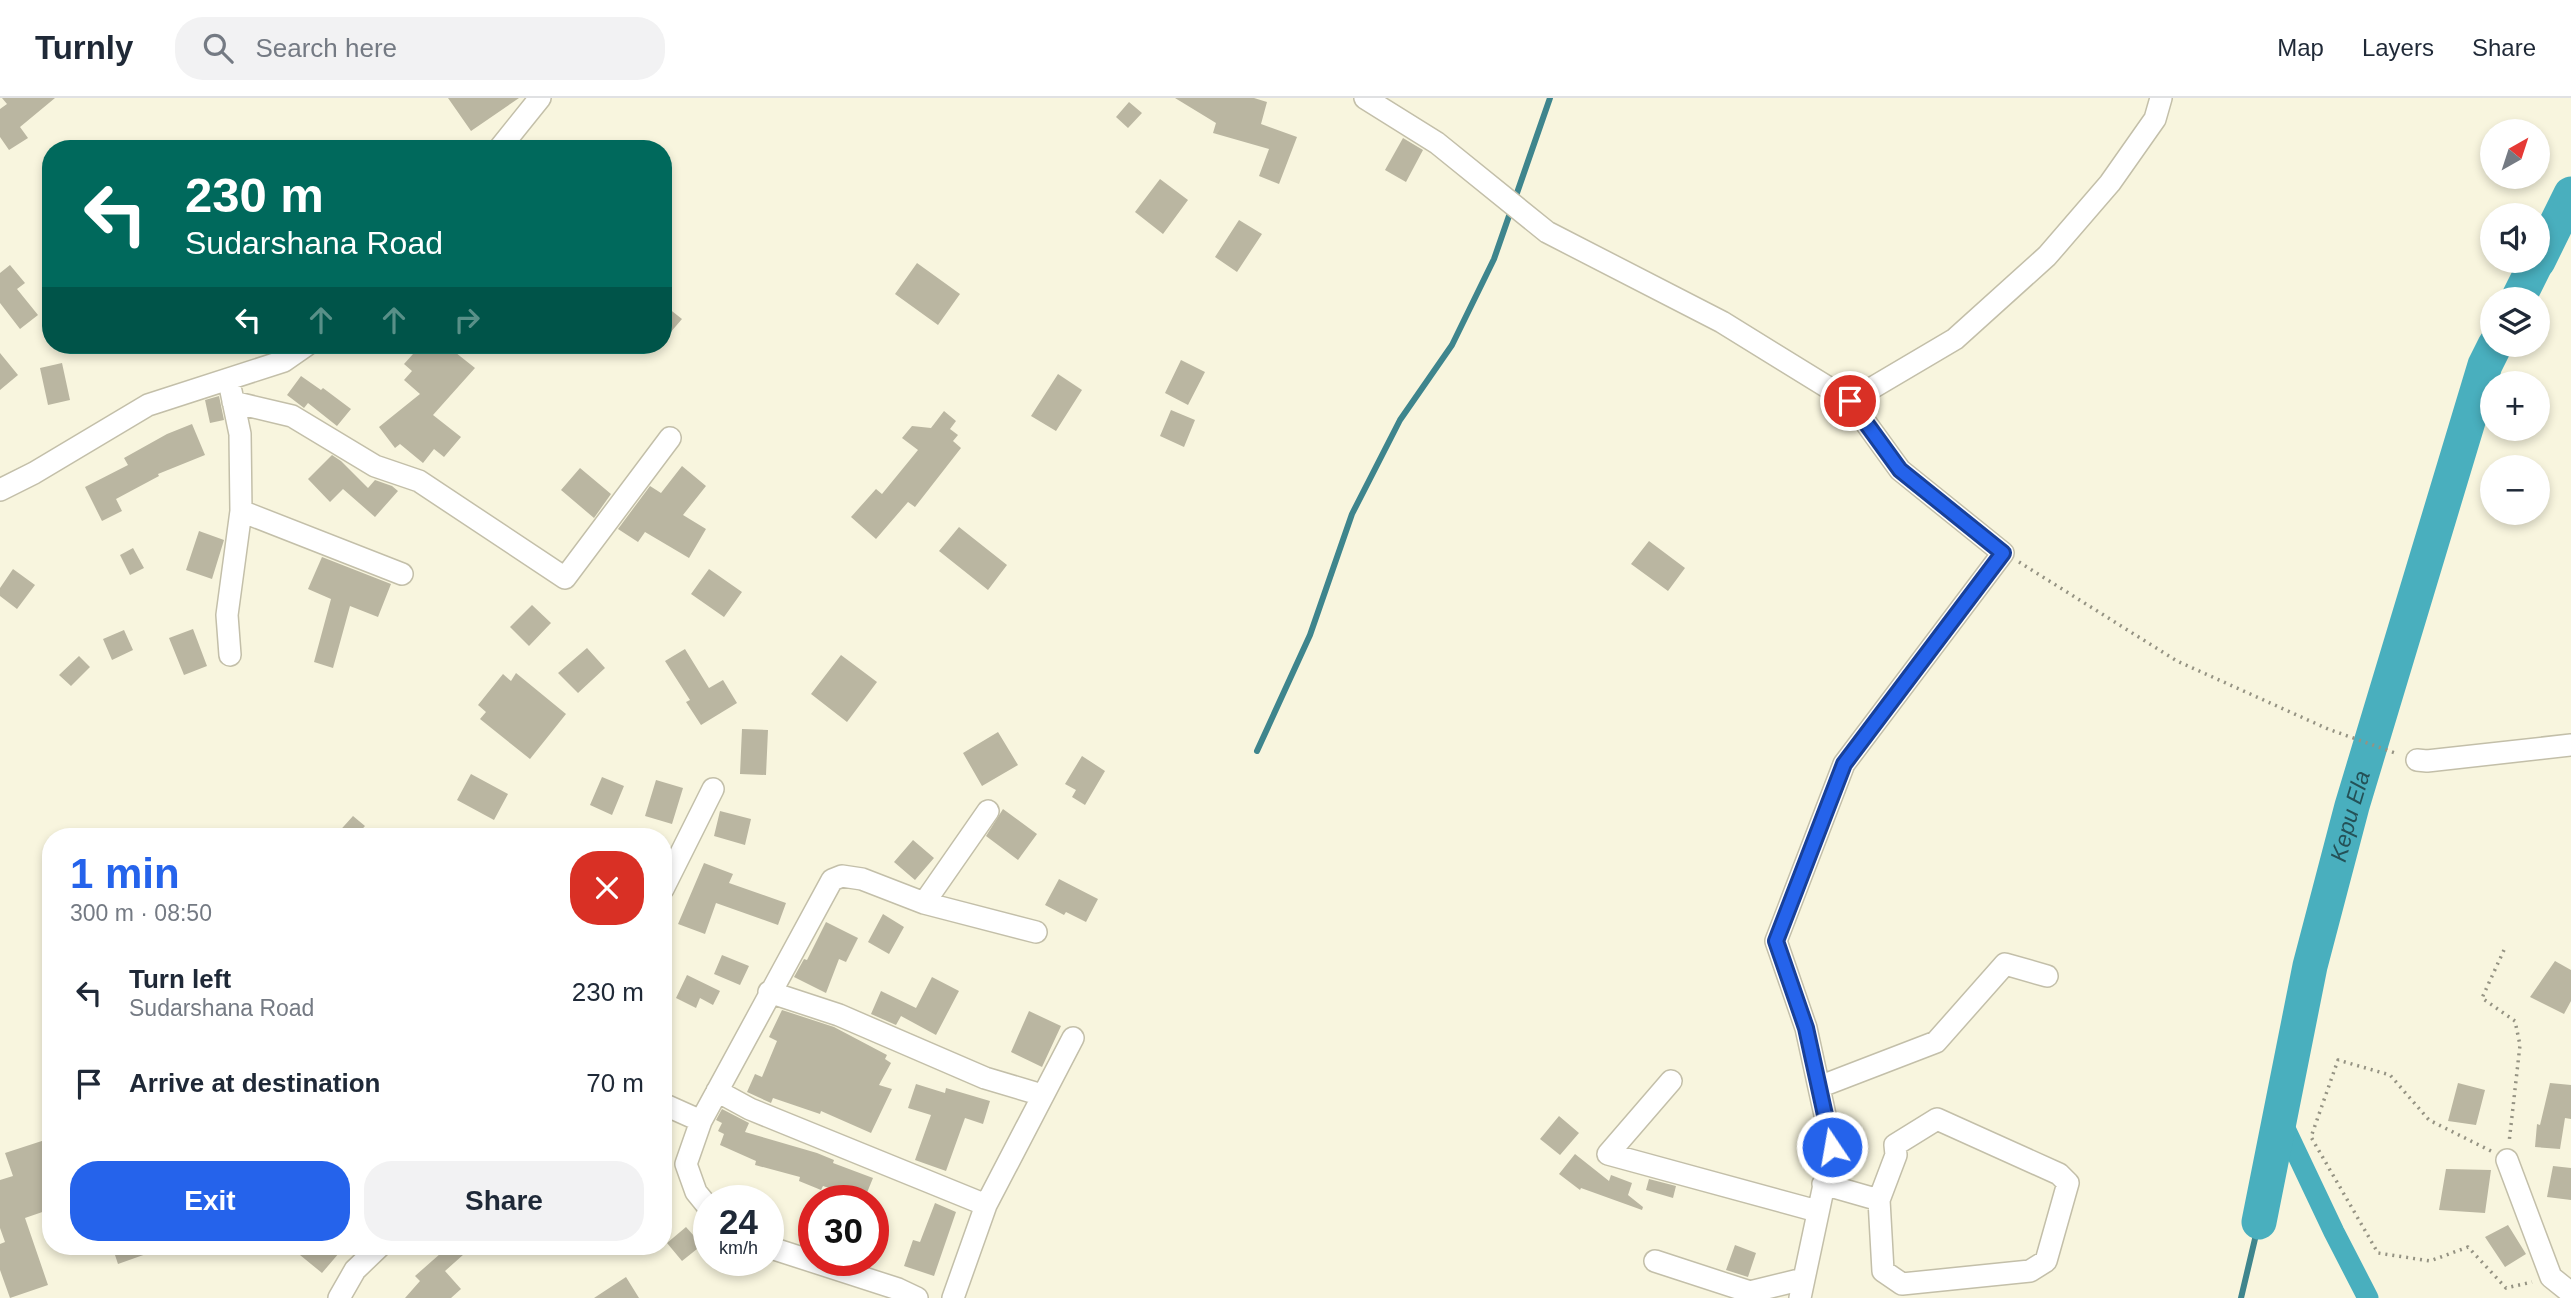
<!DOCTYPE html>
<html lang="en">
<head>
<meta charset="utf-8">
<style>
  :root { --surface:#fff; --page:#f2f2f3; --text:#1f2937; --muted:#747a83; --line:#e0e1e3; --accent:#2563eb }
  body { margin:0; font-family:Arial,sans-serif; background:var(--page); color:var(--text); height:100vh; display:flex; flex-direction:column; font-size:26px; white-space:nowrap }
  * { box-sizing:border-box; margin:0 }
  p { font-size:23px; color:var(--muted) }
  .icon { flex:none; width:38px; height:38px; fill:none; stroke:currentColor; stroke-width:2; stroke-linecap:round; stroke-linejoin:round }
  .map { position:relative; flex:1; overflow:hidden }
  .sheet { position:absolute; left:42px; top:730px; width:630px; height:427px; display:flex; flex-direction:column; background:var(--surface); border-radius:28px; box-shadow:0 4px 10px #0003 }
  .sheet>* { flex:none }
  .top-card { position:absolute; left:42px; top:42px; width:630px; height:214px; border-radius:28px; box-shadow:0 4px 10px #0003; background:#00695c; color:#fff; overflow:hidden }
  .needle { width:46px; rotate:39deg }
  .tools { position:absolute; left:2480px; top:21px; display:grid; gap:14px }
  .tools a { display:grid; place-items:center; width:70px; height:70px; border-radius:50%; background:var(--surface); box-shadow:0 4px 10px #0003; font-size:35px }
  .speed { position:absolute; left:693px; top:1087px; display:flex; gap:14px; font-size:35px; font-weight:700; text-align:center }
  .speed>* { display:grid; place-content:center; width:91px; height:91px; border-radius:50%; background:var(--surface); box-shadow:0 4px 10px #0003; line-height:1 }
  .speed small { font-size:18px; font-weight:400 }
  .speed .limit { border:10px solid #d22; background:#fff; color:#111 }
  .pin { position:absolute; display:grid; place-items:center; width:60px; height:60px; color:#fff; margin:-30px; border:4px solid #fff; border-radius:50%; box-shadow:0 2px 7px #0007 }
  .me { position:absolute; width:77px; margin:-38px; rotate:348deg; stroke-linejoin:round; filter:drop-shadow(0 0 5px #0008) }
  .turn { display:flex; align-items:center; gap:24px; height:147px; padding:0 28px; font-size:32px }
  .turn .icon { width:91px; height:91px; stroke-width:2.5 }
  .turn b { display:block; font-size:49px; line-height:60px }
  .lanes { display:flex; align-items:center; height:66px; padding:0 28px; background:#0003; justify-content:center; gap:35px; direction:ltr }
  .lanes .off { opacity:.35 }
  .round { display:grid; place-items:center; flex:none; width:74px; height:74px; border-radius:28px; background:var(--page) }
  .overview { display:flex; align-items:center; justify-content:space-between; height:119px; padding:0 28px }
  h1 { font-size:42px; font-weight:800; line-height:52px; color:var(--accent) }
  .primary-button { display:flex; gap:14px; margin-top:auto; padding:14px 28px }
  .primary-button a { flex:1; height:80px; border-radius:28px; background:var(--accent); color:#fff; font-size:28px; font-weight:800; line-height:80px; text-align:center }
  .primary-button a+a { background:var(--page); color:var(--text) }
  ul { padding:0; list-style:none }
  li { display:flex; align-items:center; gap:21px; height:91px; padding:0 28px }
  li div { flex:1 }
  li b { display:block; font-size:26px }
  li em { font-style:normal }
  header { display:flex; align-items:center; gap:42px; box-sizing:border-box; height:98px; padding:0 35px; background:var(--surface); border-bottom:2px solid var(--line) }
  header strong { font-size:33px }
  nav { display:flex; gap:38px; margin-inline-start:auto; font-size:24px }
  .search { width:490px; height:63px; background:var(--page); display:flex; align-items:center; gap:18px; box-sizing:border-box; padding:0 24px; border-radius:28px; color:var(--muted); font-size:26px }
  .map>svg:first-child { display:block }
</style>
</head>
<body>
<header>
<strong>Turnly</strong>
<div class="search"><svg class="icon" aria-label="search" viewBox="0 0 24 24"><circle cx="10" cy="10" r="6"/><path d="M15 15l6 6"/></svg>Search here</div>
<nav><a>Map</a><a>Layers</a><a>Share</a></nav>
</header>
<div class="map">
<svg width="2571" height="1200" viewBox="0 0 2571 1200">
  <rect width="100%" height="100%" fill="#f8f5de"/>
  <g fill="none" stroke-linecap="round" stroke-linejoin="round">
    <path stroke="#3e858d" stroke-width="6" d="M 1257,653 L 1310,537 L 1352,416 L 1400,322 L 1452,247 L 1494,161 L 1550,0
      M 2241,1200 L 2259,1124"/>
    <path stroke="#49afbe" stroke-width="21" d="M 2280,1020 L 2334,1134 L 2368,1200"/>
    <g stroke="#49afbe" stroke-width="35">
      <path d="M 2538,163 L 2571,96"/>
      <path d="M 2518,201 L 2537,163"/>
      <path id="s1" d="M 2259,1124 L 2310,868 L 2352,708 L 2485,267 L 2495,247"/>
    </g>
  </g>
  <path fill="#bab6a1" d="M 2,0 L 55,0 L 20,29 L 28,40 L 9,52 L 0,39 L 0,11 L 7,6 Z
    M 448,0 L 519,0 L 471,33 Z
    M 1175,0 L 1254,0 L 1267,4 L 1261,26 L 1297,39 L 1279,86 L 1259,78 L 1269,51 L 1213,35 L 1216,25 Z
    M 1129,4 L 1142,15 L 1128,30 L 1116,19 Z
    M 1403,40 L 1423,52 L 1406,84 L 1385,72 Z
    M 1160,81 L 1188,102 L 1163,136 L 1135,114 Z
    M 1239,122 L 1262,136 L 1237,174 L 1215,159 Z
    M 917,165 L 960,196 L 938,227 L 895,196 Z
    M 10,167 L 25,185 L 17,191 L 38,217 L 20,231 L 0,205 L 0,175 Z
    M 663,206 L 682,221 L 663,243 Z
    M 402,247 L 446,247 L 475,270 L 433,317 L 461,339 L 444,359 L 434,351 L 423,365 L 400,346 L 395,350 L 379,329 L 420,296 L 404,282 L 412,273 L 404,266 L 413,256 Z
    M 0,255 L 18,277 L 0,292 Z
    M 1181,262 L 1205,274 L 1188,307 L 1165,295 Z
    M 62,265 L 70,302 L 48,307 L 40,270 Z
    M 1058,276 L 1082,292 L 1056,333 L 1031,318 Z
    M 301,278 L 321,292 L 323,290 L 351,311 L 337,328 L 308,305 L 304,310 L 287,297 Z
    M 219,298 L 224,322 L 210,325 L 205,302 Z
    M 1171,312 L 1195,322 L 1184,349 L 1160,338 Z
    M 944,313 L 956,323 L 950,331 L 958,337 L 953,343 L 961,350 L 915,409 L 908,404 L 876,441 L 851,419 L 876,391 L 882,396 L 918,352 L 902,340 L 912,328 L 931,330 Z
    M 192,326 L 205,357 L 158,376 L 159,378 L 116,401 L 122,413 L 102,423 L 85,389 L 128,367 L 124,360 L 167,336 Z
    M 332,357 L 341,363 L 368,390 L 375,382 L 392,388 L 398,393 L 375,419 L 343,391 L 330,404 L 308,381 Z
    M 682,368 L 706,388 L 683,417 L 706,431 L 689,460 L 645,434 L 638,444 L 618,431 L 650,388 L 661,395 Z
    M 580,370 L 611,396 L 594,420 L 561,392 Z
    M 959,429 L 1007,467 L 988,492 L 939,453 Z
    M 199,433 L 224,442 L 212,481 L 186,472 Z
    M 1649,443 L 1685,470 L 1668,493 L 1631,466 Z
    M 133,450 L 144,470 L 130,477 L 120,457 Z
    M 322,459 L 391,486 L 378,519 L 350,508 L 333,570 L 314,564 L 331,501 L 308,491 Z
    M 13,471 L 35,487 L 17,511 L 0,498 L 0,490 Z
    M 709,471 L 742,494 L 724,519 L 691,496 Z
    M 532,507 L 551,525 L 529,548 L 510,529 Z
    M 193,531 L 207,568 L 184,577 L 169,540 Z
    M 124,532 L 133,552 L 112,562 L 103,541 Z
    M 587,550 L 605,570 L 578,595 L 558,575 Z
    M 685,551 L 709,590 L 723,582 L 737,605 L 701,627 L 686,604 L 690,602 L 665,563 Z
    M 841,557 L 877,584 L 847,624 L 811,596 Z
    M 79,558 L 90,569 L 71,588 L 59,577 Z
    M 516,575 L 566,616 L 530,661 L 480,621 L 486,614 L 478,607 L 503,576 L 511,583 Z
    M 742,631 L 768,632 L 766,677 L 740,676 Z
    M 998,634 L 1018,667 L 982,688 L 963,655 Z
    M 1082,658 L 1105,673 L 1085,707 L 1072,699 L 1076,692 L 1065,686 Z
    M 471,676 L 508,696 L 494,722 L 457,702 Z
    M 602,679 L 624,688 L 612,717 L 590,707 Z
    M 656,682 L 683,690 L 672,726 L 645,718 Z
    M 1003,711 L 1037,736 L 1018,762 L 986,738 Z
    M 720,713 L 751,721 L 745,747 L 714,738 Z
    M 353,718 L 365,728 L 356,738 L 335,738 Z
    M 913,742 L 934,760 L 915,782 L 894,764 Z
    M 704,765 L 733,776 L 729,785 L 786,805 L 778,827 L 716,805 L 705,836 L 678,826 Z
    M 1059,781 L 1098,801 L 1086,824 L 1066,814 L 1064,817 L 1045,807 Z
    M 883,816 L 904,829 L 889,856 L 868,844 Z
    M 826,824 L 858,840 L 846,864 L 839,861 L 826,895 L 794,879 L 804,861 L 807,862 Z
    M 722,857 L 749,868 L 740,887 L 714,876 Z
    M 2555,863 L 2571,872 L 2571,903 L 2564,916 L 2530,899 Z
    M 687,877 L 720,893 L 713,907 L 700,900 L 696,910 L 676,900 Z
    M 932,879 L 959,893 L 936,937 L 901,918 L 896,927 L 871,916 L 881,893 L 916,910 Z
    M 782,912 L 834,929 L 887,957 L 885,961 L 891,965 L 879,987 L 892,991 L 871,1035 L 821,1013 L 820,1016 L 773,1000 L 771,1005 L 747,994 L 755,976 L 762,979 L 777,943 L 769,939 Z
    M 1029,913 L 1061,928 L 1042,969 L 1011,954 Z
    M 2458,985 L 2485,992 L 2476,1027 L 2448,1023 Z
    M 2550,985 L 2571,987 L 2571,1021 L 2565,1020 L 2560,1051 L 2535,1049 L 2537,1026 L 2540,1027 Z
    M 916,986 L 945,995 L 946,990 L 990,1003 L 983,1026 L 965,1020 L 946,1073 L 915,1062 L 931,1017 L 908,1010 Z
    M 722,1011 L 749,1025 L 745,1034 L 817,1055 L 834,1062 L 833,1065 L 873,1080 L 864,1102 L 823,1088 L 821,1092 L 799,1083 L 800,1079 L 755,1067 L 756,1063 L 720,1047 L 724,1036 L 718,1033 L 722,1025 L 716,1022 Z
    M 1559,1018 L 1579,1035 L 1560,1057 L 1540,1041 Z
    M 51,1040 L 51,1111 L 25,1120 L 48,1187 L 10,1200 L 0,1172 L 0,1146 L 5,1144 L 0,1130 L 0,1082 L 13,1078 L 5,1055 Z
    M 1575,1056 L 1609,1083 L 1611,1077 L 1632,1085 L 1628,1097 L 1643,1109 L 1642,1112 L 1581,1090 L 1580,1092 L 1559,1076 Z
    M 2553,1068 L 2571,1070 L 2571,1102 L 2547,1099 Z
    M 2446,1071 L 2491,1072 L 2485,1115 L 2439,1112 Z
    M 1649,1081 L 1676,1088 L 1673,1100 L 1646,1092 Z
    M 935,1105 L 956,1114 L 934,1178 L 904,1168 L 913,1142 L 920,1144 Z
    M 2508,1127 L 2526,1156 L 2505,1169 L 2485,1139 Z
    M 686,1129 L 702,1147 L 682,1163 L 667,1145 Z
    M 1735,1147 L 1756,1155 L 1748,1179 L 1726,1172 Z
    M 112,1148 L 163,1148 L 163,1150 L 118,1166 Z
    M 289,1148 L 345,1148 L 322,1175 Z
    M 449,1148 L 473,1148 L 445,1173 L 461,1191 L 451,1200 L 405,1200 L 420,1183 L 415,1178 Z
    M 626,1179 L 639,1200 L 594,1200 Z"/>
  <g fill="none" stroke-linecap="round" stroke-linejoin="round">
    <g stroke="#c3bfa9" stroke-width="24">
      <path id="minor" d="M 1365,0 L 1437,45 L 1547,134 L 1722,224 L 1850,303 L 1900,372 L 2003,455 L 1844,666 L 1776,843 L 1806,930 L 1832,1049 L 1800,1200
        M 499,51 L 540,0
        M 1850,303 L 1955,241 L 2047,158 L 2110,85 L 2155,21 L 2161,0
        M 233,304 L 292,318 L 375,368 L 419,383 L 565,480 L 670,340
        M 0,392 L 34,375 L 148,307 L 284,263 L 307,247
        M 241,413 L 402,476
        M 230,557 L 227,517 L 241,413 L 240,336 L 231,293
        M 2417,662 L 2427,663 L 2571,647
        M 663,791 L 713,691
        M 924,805 L 988,713
        M 769,894 L 839,917 L 985,980 L 1042,997
        M 1671,983 L 1608,1056 L 1817,1113
        M 1819,989 L 1936,944 L 2005,866 L 2047,878
        M 717,993 L 750,1011 L 986,1107
        M 663,1006 L 701,1023
        M 2507,1062 L 2551,1179 L 2571,1195
        M 1823,1086 L 1879,1102 L 1896,1057 L 1895,1047 L 1937,1021 L 2059,1076 L 2068,1085 L 2046,1163 L 2030,1173 L 1902,1186 L 1883,1173 L 1879,1102
        M 709,1110 L 696,1094 L 686,1066 L 701,1023 L 832,782 L 842,778 L 862,781 L 924,805 L 1036,834
        M 768,1149 L 898,1191 L 917,1200
        M 1655,1163 L 1750,1194 L 1803,1181
        M 339,1200 L 355,1172 L 380,1148
        M 953,1200 L 986,1107 L 1073,940"/>
    </g>
    <path stroke="#959383" stroke-width="3.5" stroke-dasharray="2 5" stroke-linecap="butt" d="M 2019,464 L 2177,563 L 2328,631 L 2398,656
      M 2504,852 L 2482,900 L 2515,923 L 2520,947 L 2509,1045
      M 2491,1053 L 2429,1022 L 2390,977 L 2338,962 L 2311,1039 L 2378,1155 L 2430,1163 L 2468,1149 L 2506,1190 L 2532,1184"/>
    <use href="#minor" stroke="#fff" stroke-width="21"/>
  </g>
  <g fill="none" stroke-linecap="round" stroke-linejoin="round">
    <g stroke="#184099" stroke-width="18">
      <path id="route" d="M 1832,1049 L 1806,930 L 1776,843 L 1844,666 L 2003,455 L 1900,372 L 1850,303"/>
    </g>
    <use href="#route" stroke="#2563eb" stroke-width="12"/>
  </g>
  <g text-anchor="middle" dominant-baseline="central" stroke-width="5" stroke-linejoin="round" paint-order="stroke">
    <g font-size="23" font-style="italic" fill="#245157" stroke="#f8f5de">
      <text stroke="none"><textPath href="#s1" startOffset="416">Kepu Ela</textPath></text>
    </g>
  </g>
</svg>
<div class="tools">
<a><svg class="needle" viewBox="-14 -14 28 28"><path d="M0-13l5 13h-10z" fill="#e53935"/><path d="M0 13l5-13h-10z" fill="#747a83"/></svg></a>
<a><svg class="icon" aria-label="sound" viewBox="0 0 24 24"><path d="M4 9h4l5-4v14l-5-4H4zM17 9q2 3 0 6"/></svg></a>
<a><svg class="icon" aria-label="layers" viewBox="0 0 24 24"><path d="M12 4l9 5-9 5-9-5zM3 14l9 5 9-5"/></svg></a>
<a>+</a>
<a>−</a>
</div>
<div class="speed"><div>24<small>km/h</small></div><div class="limit">30</div></div>
<div class="pin" style="left:1850px;top:303px;background:#d93025"><svg class="icon" aria-label="arrive" viewBox="0 0 24 24"><path d="M6 21V4h12l-3 4 3 4H6"/></svg></div>
<svg class="me" style="left:1832px;top:1049px" viewBox="-20 -20 40 40"><circle r="17" fill="#2563eb" stroke="#fff" stroke-width="3"/><path d="M0-11L8 9 0 5-8 9z" fill="#fff"/></svg>
<div class="top-card">
<div class="turn"><svg class="icon" aria-label="left" viewBox="0 0 24 24"><path d="M17 20v-9H6M10 6l-5 5 5 5"/></svg><div><b>230 m</b>Sudarshana Road</div></div>
<div class="lanes"><svg class="icon" aria-label="left" viewBox="0 0 24 24"><path d="M17 20v-9H6M10 6l-5 5 5 5"/></svg><svg class="icon off" aria-label="ahead" viewBox="0 0 24 24"><path d="M12 20V5M6 11l6-6 6 6"/></svg><svg class="icon off" aria-label="ahead" viewBox="0 0 24 24"><path d="M12 20V5M6 11l6-6 6 6"/></svg><svg class="icon off" aria-label="right" viewBox="0 0 24 24"><path d="M7 20v-9h11M14 6l5 5-5 5"/></svg></div>
</div>
<section class="sheet">
<div class="overview"><div><h1>1 min</h1><p>300 m · 08:50</p></div><a class="round" style="background:#d93025;color:#fff"><svg class="icon" aria-label="close" viewBox="0 0 24 24"><path d="M6 6l12 12M18 6L6 18"/></svg></a></div>
<ul>
<li><svg class="icon" aria-label="left" viewBox="0 0 24 24"><path d="M17 20v-9H6M10 6l-5 5 5 5"/></svg><div><b>Turn left</b><p>Sudarshana Road</p></div><em>230 m</em></li>
<li><svg class="icon" aria-label="arrive" viewBox="0 0 24 24"><path d="M6 21V4h12l-3 4 3 4H6"/></svg><div><b>Arrive at destination</b></div><em>70 m</em></li>
</ul>
<div class="primary-button"><a>Exit</a><a>Share</a></div>
</section>
</div>
</body>
</html>
